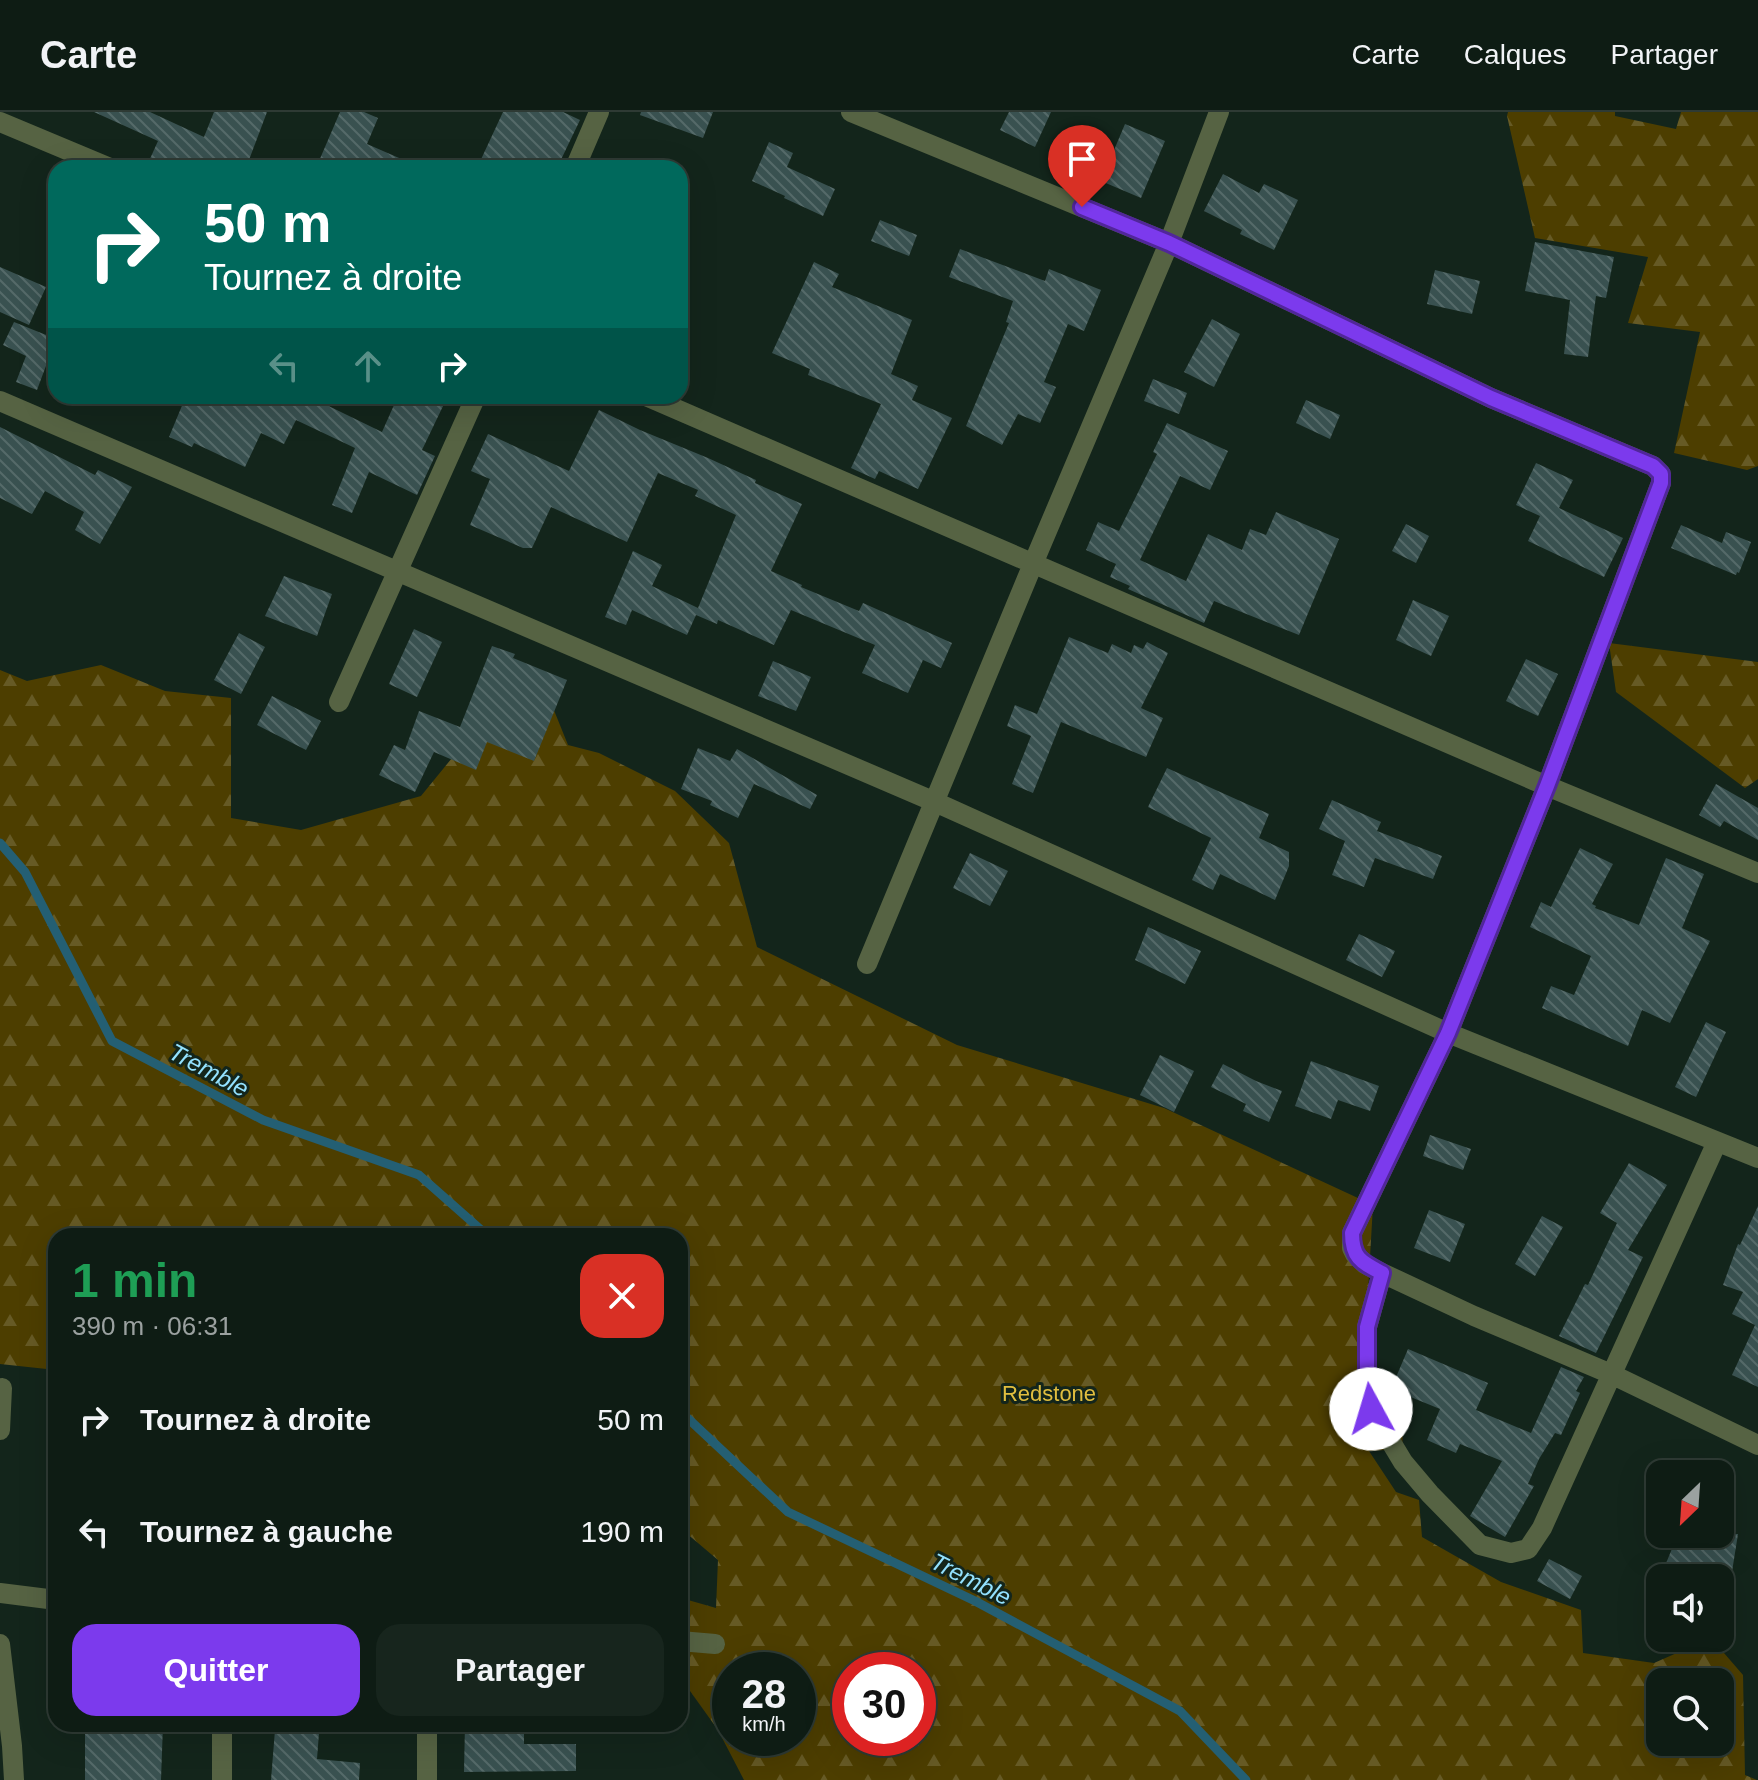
<!DOCTYPE html>
<html lang="fr">
<head>
<meta charset="utf-8">
<style>
  :root { --surface:#0e1c14; --page:#17251d; --text:#f1f3f6; --muted:#9ba1a0; --line:#2e3a34; --accent:#7c3aed }
  body { margin:0; font-family:Arial,sans-serif; background:var(--page); color:var(--text); height:100vh; display:flex; flex-direction:column; font-size:30px; white-space:nowrap }
  * { box-sizing:border-box; margin:0 }
  p { font-size:26px; color:var(--muted) }
  .icon { flex:none; width:44px; height:44px; fill:none; stroke:currentColor; stroke-width:2; stroke-linecap:round; stroke-linejoin:round }
  .map { position:relative; flex:1; overflow:hidden }
  .panel { position:absolute; left:48px; top:1116px; width:640px; height:504px; display:flex; flex-direction:column; background:var(--surface); border-radius:24px; box-shadow:0 8px 32px #0002,0 0 0 2px var(--line) }
  .panel>* { flex:none }
  .guide { position:absolute; left:48px; top:48px; width:640px; height:244px; border-radius:24px; box-shadow:0 8px 32px #0002,0 0 0 2px var(--line); background:#00695c; color:#fff; overflow:hidden }
  .needle { width:52px; rotate:205deg }
  .tools { position:absolute; left:1646px; top:1348px; display:grid; gap:16px }
  .tools a { display:grid; place-items:center; width:88px; height:88px; border-radius:16px; background:var(--surface); box-shadow:0 8px 32px #0002,0 0 0 2px var(--line); font-size:40px }
  .speed { position:absolute; left:712px; top:1540px; display:flex; gap:16px; font-size:40px; font-weight:700; text-align:center }
  .speed>* { display:grid; place-content:center; width:104px; height:104px; border-radius:50%; background:var(--surface); box-shadow:0 8px 32px #0002,0 0 0 2px var(--line); line-height:1 }
  .speed small { font-size:20px; font-weight:400 }
  .speed .limit { border:12px solid #d22; background:#fff; color:#111 }
  .pin { position:absolute; display:grid; place-items:center; width:68px; height:68px; color:#fff; margin:-82px -34px; border-radius:50% 50% 50% 0; rotate:-45deg; box-shadow:0 0 8px #0007 }
  .pin .icon { rotate:45deg }
  .me { position:absolute; width:88px; margin:-44px; rotate:354deg; stroke-linejoin:round; filter:drop-shadow(0 0 6px #0008) }
  .turn { display:flex; align-items:center; gap:28px; height:168px; padding:0 24px; font-size:36px }
  .turn .icon { width:104px; height:104px; stroke-width:2.5 }
  .turn b { display:block; font-size:56px; line-height:68px }
  .lanes { display:flex; align-items:center; height:76px; padding:0 24px; background:#0003; justify-content:center; gap:40px; direction:ltr }
  .lanes .off { opacity:.35 }
  .round { display:grid; place-items:center; flex:none; width:84px; height:84px; border-radius:24px; background:var(--page) }
  .head { display:flex; align-items:center; justify-content:space-between; height:136px; padding:0 24px }
  h1 { font-size:48px; font-weight:600; line-height:60px; color:#1e9e55 }
  .action { display:flex; gap:16px; margin-top:auto; padding:16px 24px }
  .action a { flex:1; height:92px; border-radius:24px; background:var(--accent); color:#fff; font-size:32px; font-weight:600; line-height:92px; text-align:center }
  .action a+a { background:var(--page); color:var(--text) }
  ul { padding:0; list-style:none }
  li { display:flex; align-items:center; gap:24px; height:112px; padding:0 24px }
  li div { flex:1 }
  li b { display:block; font-size:30px }
  li em { font-style:normal }
  header { display:flex; align-items:center; gap:48px; box-sizing:border-box; height:112px; padding:0 40px; background:var(--surface); border-bottom:2px solid var(--line) }
  header strong { font-size:38px }
  nav { display:flex; gap:44px; margin-inline-start:auto; font-size:28px }
  .map>svg:first-child { display:block }
</style>
</head>
<body>
<header>
<strong>Carte</strong>
<nav><a>Carte</a><a>Calques</a><a>Partager</a></nav>
</header>
<div class="map">
<svg width="1758" height="1668" viewBox="0 0 1758 1668">
  <defs>
    <pattern id="forest-firs" width="22" height="20" patternUnits="userSpaceOnUse" patternTransform="scale(2)"><rect width="22" height="20" fill="#4d3e00"/><path d="M5 1l3.5 6h-7zM16 11l3.5 6h-7z" fill="#665a25"/></pattern>
    <pattern id="building-back-hatch" width="6" height="6" patternUnits="userSpaceOnUse" patternTransform="scale(2)"><rect width="6" height="6" fill="#395150"/><path d="M-1 5l2 2M0 0l6 6M5-1l2 2" fill="none" stroke="#556a69"/></pattern>
  </defs>
  <rect width="100%" height="100%" fill="#13251b"/>
  <path fill="url(#forest-firs)" fill-rule="evenodd" d="M 1508,0 L 1615,0 L 1615,4 L 1676,17 L 1681,0 L 1758,0 L 1758,354 L 1747,358 L 1674,341 L 1700,220 L 1628,211 L 1648,145 L 1535,126 L 1507,4 Z
    M 1609,531 L 1758,550 L 1758,667 L 1745,676 L 1616,580 Z
    M 101,553 L 165,579 L 231,586 L 231,706 L 301,718 L 421,684 L 505,581 L 545,576 L 568,633 L 599,641 L 675,679 L 729,731 L 757,835 L 957,933 L 1164,996 L 1373,1093 L 1365,1233 L 1356,1292 L 1404,1301 L 1402,1337 L 1369,1339 L 1396,1380 L 1419,1388 L 1422,1425 L 1501,1470 L 1581,1498 L 1583,1541 L 1654,1551 L 1711,1526 L 1743,1563 L 1745,1663 L 1757,1668 L 744,1668 L 718,1618 L 680,1565 L 681,1486 L 716,1496 L 718,1448 L 685,1420 L 680,1420 L 680,1124 L 56,1124 L 56,1258 L 0,1252 L 0,558 L 27,569 ZM 730,1558 L 798,1558 L 798,1626 L 730,1626 ZM 850,1558 L 918,1558 L 918,1626 L 850,1626 ZM 1660,1570 L 1720,1570 L 1720,1630 L 1660,1630 Z"/>
  <g fill="none" stroke-linecap="round" stroke-linejoin="round">
    <path stroke="#245f73" stroke-width="9" d="M 0,731 L 25,760 L 112,929 L 263,1008 L 419,1063 L 488,1124
      M 680,1299 L 788,1400 L 975,1489 L 1180,1599 L 1246,1668"/>
  </g>
  <path fill="url(#building-back-hatch)" d="M 94,0 L 150,0 L 204,25 L 214,0 L 267,0 L 246,56 L 164,56 L 149,49 L 158,29 Z
    M 340,0 L 364,0 L 378,6 L 367,32 L 422,56 L 316,56 Z
    M 503,0 L 563,0 L 580,8 L 557,56 L 477,56 Z
    M 641,0 L 713,0 L 703,26 L 640,3 Z
    M 1009,0 L 1051,0 L 1035,35 L 1000,18 Z
    M 1125,12 L 1165,29 L 1141,86 L 1101,69 Z
    M 769,30 L 793,41 L 787,55 L 835,77 L 823,104 L 784,86 L 785,84 L 752,69 Z
    M 1223,62 L 1259,81 L 1264,72 L 1298,88 L 1274,138 L 1240,122 L 1242,118 L 1204,99 Z
    M 880,108 L 917,123 L 909,144 L 871,129 Z
    M 1535,130 L 1614,145 L 1606,186 L 1596,184 L 1588,245 L 1564,242 L 1570,188 L 1525,179 Z
    M 960,137 L 1045,169 L 1049,157 L 1101,178 L 1084,219 L 1068,212 L 1044,270 L 1056,275 L 1040,311 L 1018,302 L 1002,333 L 966,314 L 1009,211 L 1006,210 L 1013,189 L 949,165 Z
    M 814,150 L 839,162 L 832,175 L 912,208 L 891,262 L 918,274 L 912,288 L 952,306 L 918,377 L 879,359 L 875,367 L 851,356 L 881,292 L 808,263 L 810,257 L 772,241 Z
    M 0,155 L 46,175 L 29,213 L 0,200 Z
    M 1435,158 L 1480,169 L 1472,202 L 1427,192 Z
    M 1212,207 L 1240,222 L 1214,275 L 1184,260 Z
    M 14,210 L 56,227 L 37,278 L 16,270 L 26,244 L 3,233 Z
    M 1153,267 L 1187,281 L 1179,302 L 1144,289 Z
    M 186,284 L 308,284 L 382,320 L 398,284 L 426,284 L 444,292 L 422,338 L 435,344 L 417,383 L 369,360 L 352,401 L 332,393 L 355,336 L 296,308 L 284,332 L 261,321 L 245,355 L 194,331 L 192,335 L 169,325 Z
    M 1306,288 L 1340,303 L 1330,327 L 1296,311 Z
    M 599,298 L 640,318 L 708,346 L 756,368 L 755,371 L 802,392 L 771,459 L 802,473 L 801,475 L 859,499 L 863,491 L 952,531 L 941,556 L 923,548 L 908,581 L 862,561 L 875,533 L 791,498 L 774,533 L 718,508 L 717,512 L 696,503 L 687,523 L 632,498 L 626,513 L 605,505 L 633,439 L 662,453 L 652,474 L 698,496 L 736,403 L 695,384 L 698,378 L 658,361 L 627,430 L 551,395 L 532,436 L 523,436 L 470,413 L 490,367 L 471,359 L 488,322 L 569,359 Z
    M 1167,311 L 1228,339 L 1210,378 L 1180,364 L 1140,448 L 1186,469 L 1208,422 L 1242,438 L 1250,417 L 1266,423 L 1276,400 L 1339,427 L 1299,523 L 1214,489 L 1204,511 L 1128,477 L 1130,474 L 1110,465 L 1116,452 L 1086,438 L 1098,410 L 1119,419 L 1157,342 L 1153,340 Z
    M 0,315 L 95,363 L 98,358 L 132,375 L 100,432 L 75,418 L 84,400 L 45,379 L 32,402 L 0,386 Z
    M 1536,351 L 1573,368 L 1559,396 L 1623,426 L 1604,465 L 1528,429 L 1540,404 L 1516,393 Z
    M 1406,412 L 1429,424 L 1416,451 L 1392,439 Z
    M 1681,413 L 1722,431 L 1726,420 L 1751,430 L 1739,461 L 1737,460 L 1736,463 L 1671,436 Z
    M 284,464 L 332,482 L 317,524 L 265,504 Z
    M 1413,488 L 1449,504 L 1431,544 L 1396,528 Z
    M 414,517 L 442,530 L 417,585 L 389,572 Z
    M 239,521 L 265,535 L 241,582 L 214,568 Z
    M 1069,525 L 1108,541 L 1112,532 L 1131,541 L 1134,533 L 1143,537 L 1147,530 L 1168,541 L 1141,596 L 1163,606 L 1146,645 L 1061,610 L 1033,681 L 1012,672 L 1031,624 L 1007,614 L 1015,593 L 1037,602 Z
    M 492,534 L 515,542 L 513,546 L 567,568 L 534,649 L 487,630 L 476,658 L 434,640 L 415,680 L 379,663 L 394,633 L 405,638 L 419,599 L 460,615 Z
    M 1526,547 L 1558,562 L 1538,604 L 1506,589 Z
    M 773,549 L 811,565 L 796,599 L 758,584 Z
    M 272,584 L 321,609 L 306,638 L 257,613 Z
    M 698,636 L 730,649 L 737,637 L 817,683 L 810,697 L 754,672 L 738,706 L 710,693 L 712,689 L 681,677 Z
    M 1167,656 L 1269,702 L 1259,726 L 1289,740 L 1289,754 L 1275,788 L 1220,762 L 1213,778 L 1192,768 L 1211,726 L 1148,695 Z
    M 1716,672 L 1758,696 L 1758,728 L 1724,709 L 1720,715 L 1699,703 Z
    M 1332,688 L 1381,710 L 1377,719 L 1442,744 L 1433,767 L 1375,746 L 1364,775 L 1332,763 L 1345,729 L 1319,717 Z
    M 1580,736 L 1613,752 L 1592,792 L 1596,794 L 1595,796 L 1639,813 L 1666,746 L 1704,762 L 1682,816 L 1710,829 L 1670,911 L 1642,898 L 1628,934 L 1542,896 L 1551,874 L 1574,883 L 1591,844 L 1530,815 L 1541,790 L 1551,795 Z
    M 970,741 L 1008,759 L 990,794 L 953,776 Z
    M 1148,815 L 1201,839 L 1185,872 L 1135,848 Z
    M 1359,822 L 1395,839 L 1382,865 L 1346,848 Z
    M 1706,910 L 1726,920 L 1696,985 L 1675,975 Z
    M 1160,943 L 1194,959 L 1174,1000 L 1140,983 Z
    M 1311,949 L 1379,974 L 1370,999 L 1338,988 L 1331,1007 L 1295,994 Z
    M 1223,952 L 1256,969 L 1282,979 L 1269,1010 L 1243,999 L 1246,992 L 1211,975 Z
    M 1430,1023 L 1471,1037 L 1463,1058 L 1423,1044 Z
    M 1629,1051 L 1667,1073 L 1628,1138 L 1643,1145 L 1596,1241 L 1559,1224 L 1585,1172 L 1588,1173 L 1617,1111 L 1600,1101 Z
    M 1758,1094 L 1758,1275 L 1732,1263 L 1755,1213 L 1732,1202 L 1743,1180 L 1723,1173 L 1738,1132 L 1740,1133 Z
    M 1429,1098 L 1465,1112 L 1450,1150 L 1414,1136 Z
    M 1542,1104 L 1563,1115 L 1535,1164 L 1515,1152 Z
    M 1408,1237 L 1488,1271 L 1476,1298 L 1531,1321 L 1561,1255 L 1584,1265 L 1576,1279 L 1580,1281 L 1561,1323 L 1555,1321 L 1539,1347 L 1528,1372 L 1534,1374 L 1505,1425 L 1470,1404 L 1502,1349 L 1460,1332 L 1456,1341 L 1427,1328 L 1440,1297 L 1391,1277 Z
    M 1678,1422 L 1738,1422 L 1731,1466 L 1660,1466 Z
    M 1549,1447 L 1582,1464 L 1570,1487 L 1537,1469 Z
    M 85,1612 L 163,1612 L 161,1668 L 85,1668 Z
    M 465,1612 L 524,1612 L 524,1632 L 576,1632 L 576,1659 L 464,1660 Z
    M 275,1618 L 319,1621 L 317,1647 L 360,1651 L 359,1668 L 271,1668 Z"/>
  <g fill="none" stroke-linecap="round" stroke-linejoin="round">
    <path stroke="#566343" stroke-width="20" d="M 851,0 L 1169,131 L 1491,286 L 1653,354 L 1661,362 L 1661,371 L 1547,674 L 1448,921 L 1352,1121 L 1352,1136 L 1355,1142 L 1365,1152 L 1382,1161 L 1474,1204 L 1611,1262 L 1758,1333
      M 0,10 L 110,56
      M 575,56 L 599,0
      M 646,284 L 1547,674 L 1758,761
      M 0,289 L 935,690 L 1448,921 L 1758,1046
      M 339,590 L 476,284
      M 867,852 L 1033,452 L 1169,131 L 1219,0
      M 1382,1161 L 1367,1215 L 1367,1278 L 1371,1297 L 1403,1350 L 1430,1382 L 1480,1433 L 1511,1441 L 1528,1437 L 1542,1416 L 1717,1030
      M 0,1318 L 2,1276
      M 0,1481 L 56,1488
      M 680,1529 L 715,1532
      M 0,1532 L 12,1634 L 14,1668
      M 427,1612 L 427,1668
      M 222,1668 L 222,1612"/>
  </g>
  <g fill="none" stroke-linecap="round" stroke-linejoin="round">
    <g stroke="#51269a" stroke-width="20">
      <path id="route" d="M 1082,95 L 1169,131 L 1491,286 L 1653,354 L 1661,362 L 1661,371 L 1547,674 L 1448,921 L 1352,1121 C 1352,1146 1361,1150 1382,1161 L 1367,1215 L 1367,1278 L 1371,1297"/>
    </g>
    <use href="#route" stroke="#7c3aed" stroke-width="14"/>
  </g>
  <g text-anchor="middle" dominant-baseline="central" stroke-width="6" stroke-linejoin="round" paint-order="stroke">
    <g font-size="22" fill="#e0be3f" stroke="#13251b">
      <text x="1049" y="1281">Redstone</text>
    </g>
    <g font-size="24" font-style="italic" fill="#93e1fe" stroke="#13251b">
      <text transform="translate(209 958) rotate(28)">Tremble</text>
      <text transform="translate(971 1467) rotate(27)">Tremble</text>
    </g>
  </g>
</svg>
<div class="tools">
<a><svg class="needle" viewBox="-14 -14 28 28"><path d="M0-13l5 13h-10z" fill="#e53935"/><path d="M0 13l5-13h-10z" fill="#9ba1a0"/></svg></a>
<a><svg class="icon" aria-label="sound" viewBox="0 0 24 24"><path d="M4 9h4l5-4v14l-5-4H4zM17 9q2 3 0 6"/></svg></a>
<a><svg class="icon" aria-label="search" viewBox="0 0 24 24"><circle cx="10" cy="10" r="6"/><path d="M15 15l6 6"/></svg></a>
</div>
<div class="speed"><div>28<small>km/h</small></div><div class="limit">30</div></div>
<div class="pin" style="left:1082px;top:95px;background:#d93025"><svg class="icon" aria-label="arrive" viewBox="0 0 24 24"><path d="M6 21V4h12l-3 4 3 4H6"/></svg></div>
<svg class="me" style="left:1371px;top:1297px" viewBox="-20 -20 40 40"><circle r="19" fill="#fff"/><path d="M0-13L10 11 0 6-10 11z" fill="#7c3aed"/></svg>
<div class="guide">
<div class="turn"><svg class="icon" aria-label="right" viewBox="0 0 24 24"><path d="M7 20v-9h11M14 6l5 5-5 5"/></svg><div><b>50 m</b>Tournez à droite</div></div>
<div class="lanes"><svg class="icon off" aria-label="left" viewBox="0 0 24 24"><path d="M17 20v-9H6M10 6l-5 5 5 5"/></svg><svg class="icon off" aria-label="ahead" viewBox="0 0 24 24"><path d="M12 20V5M6 11l6-6 6 6"/></svg><svg class="icon" aria-label="right" viewBox="0 0 24 24"><path d="M7 20v-9h11M14 6l5 5-5 5"/></svg></div>
</div>
<section class="panel">
<div class="head"><div><h1>1 min</h1><p>390 m · 06:31</p></div><a class="round" style="background:#d93025;color:#fff"><svg class="icon" aria-label="close" viewBox="0 0 24 24"><path d="M6 6l12 12M18 6L6 18"/></svg></a></div>
<ul>
<li><svg class="icon" aria-label="right" viewBox="0 0 24 24"><path d="M7 20v-9h11M14 6l5 5-5 5"/></svg><div><b>Tournez à droite</b></div><em>50 m</em></li>
<li><svg class="icon" aria-label="left" viewBox="0 0 24 24"><path d="M17 20v-9H6M10 6l-5 5 5 5"/></svg><div><b>Tournez à gauche</b></div><em>190 m</em></li>
</ul>
<div class="action"><a>Quitter</a><a>Partager</a></div>
</section>
</div>
</body>
</html>
